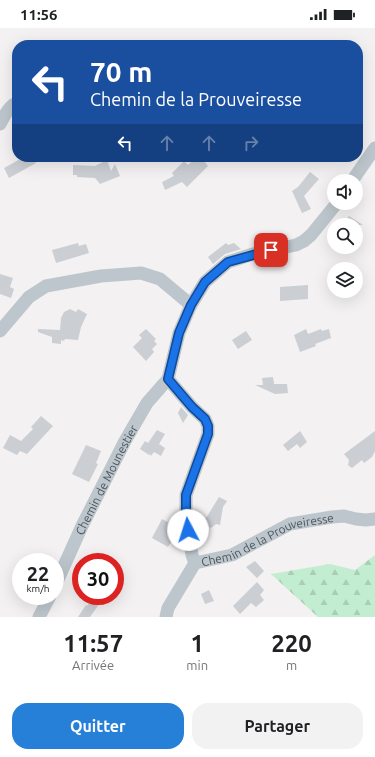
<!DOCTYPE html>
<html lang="fr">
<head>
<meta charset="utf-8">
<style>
  :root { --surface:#fff; --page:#f2f2f2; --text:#202124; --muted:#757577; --accent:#2680d7 }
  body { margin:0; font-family:Ubuntu,sans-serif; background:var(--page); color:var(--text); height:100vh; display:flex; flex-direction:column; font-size:15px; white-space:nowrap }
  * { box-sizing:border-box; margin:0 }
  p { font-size:13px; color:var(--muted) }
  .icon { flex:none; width:22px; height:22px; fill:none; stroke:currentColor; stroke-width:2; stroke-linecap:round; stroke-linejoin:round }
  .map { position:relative; height:589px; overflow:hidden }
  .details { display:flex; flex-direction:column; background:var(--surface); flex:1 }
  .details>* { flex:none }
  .top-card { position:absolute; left:12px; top:12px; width:351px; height:122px; border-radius:16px; box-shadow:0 4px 16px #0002; background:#1a4fa0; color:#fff; overflow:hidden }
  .fabs { position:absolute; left:327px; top:146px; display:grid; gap:8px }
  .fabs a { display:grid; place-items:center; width:36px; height:36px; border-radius:50%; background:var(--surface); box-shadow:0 4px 16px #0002; font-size:20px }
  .speed { position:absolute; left:12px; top:525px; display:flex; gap:8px; font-size:20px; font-weight:700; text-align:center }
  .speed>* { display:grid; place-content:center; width:52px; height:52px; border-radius:50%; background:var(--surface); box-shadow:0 4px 16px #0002; line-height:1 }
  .speed small { font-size:10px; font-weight:400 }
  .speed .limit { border:6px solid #d22; background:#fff; color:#111 }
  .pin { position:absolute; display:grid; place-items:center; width:34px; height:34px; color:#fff; margin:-17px; border-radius:8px; box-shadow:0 2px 6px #0006 }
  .me { position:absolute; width:44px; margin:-22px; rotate:355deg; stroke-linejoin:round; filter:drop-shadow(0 0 3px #0008) }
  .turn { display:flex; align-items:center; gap:14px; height:84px; padding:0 12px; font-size:18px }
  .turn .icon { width:52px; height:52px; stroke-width:2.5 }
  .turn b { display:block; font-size:28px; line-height:34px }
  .lanes { display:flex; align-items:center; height:38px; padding:0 12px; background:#0003; justify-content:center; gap:20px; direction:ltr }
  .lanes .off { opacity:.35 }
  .eta { display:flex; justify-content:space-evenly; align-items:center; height:68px; text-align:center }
  .eta b { font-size:24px; font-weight:700; line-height:28px }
  .button { display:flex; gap:8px; margin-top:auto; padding:8px 12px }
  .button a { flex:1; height:46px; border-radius:16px; background:var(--accent); color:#fff; font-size:16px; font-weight:700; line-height:46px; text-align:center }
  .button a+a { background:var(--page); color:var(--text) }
  .status { display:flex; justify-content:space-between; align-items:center; height:28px; padding:0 20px; background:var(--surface); direction:ltr }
  .status svg { height:11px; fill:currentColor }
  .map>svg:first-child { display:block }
</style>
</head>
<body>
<div class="status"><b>11:56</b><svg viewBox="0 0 49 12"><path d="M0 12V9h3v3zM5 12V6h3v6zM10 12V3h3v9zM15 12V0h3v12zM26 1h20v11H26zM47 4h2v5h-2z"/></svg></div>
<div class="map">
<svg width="375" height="589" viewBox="0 0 375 589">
  <defs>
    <pattern id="forest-firs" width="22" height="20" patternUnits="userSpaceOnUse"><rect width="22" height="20" fill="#c3edd0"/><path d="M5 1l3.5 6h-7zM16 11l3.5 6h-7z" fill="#a9cdb5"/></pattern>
  </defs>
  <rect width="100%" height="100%" fill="#f3f1f1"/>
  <path fill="url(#forest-firs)" d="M 375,527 L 375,589 L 318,589 L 271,546 L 330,536 L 355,542 Z"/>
  <path fill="#cbced3" d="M 24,129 L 33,129 L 36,135 L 9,150 L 4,140 Z
    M 197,129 L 201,129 L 208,138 L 187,159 L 182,154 L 165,162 L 162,154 L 174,148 L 172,145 L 184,133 L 188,137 Z
    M 107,132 L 111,143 L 115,136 L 120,148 L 100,156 L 95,150 L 77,149 L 77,147 L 73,147 L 73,137 L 95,138 Z
    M 310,144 L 319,151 L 304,168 L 311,181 L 302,185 L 292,163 L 298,159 Z
    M 349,188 L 363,197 L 342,197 Z
    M 78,215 L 79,218 L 86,216 L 89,225 L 56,235 L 52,222 Z
    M 226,215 L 228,217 L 234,215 L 241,221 L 225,226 L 213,236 L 208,229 Z
    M 0,246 L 13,250 L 10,259 L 14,261 L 11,270 L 0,266 Z
    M 308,257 L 308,271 L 280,273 L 280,259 Z
    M 70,281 L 76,284 L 78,281 L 87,286 L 81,299 L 78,312 L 65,311 L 64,313 L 61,312 L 61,316 L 52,315 L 52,309 L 38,304 L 38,301 L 60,302 L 61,290 L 64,284 Z
    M 146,301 L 156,311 L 154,313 L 157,316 L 152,321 L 154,324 L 146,333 L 133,319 L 142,310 L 139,307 Z
    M 306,301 L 308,306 L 321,301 L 322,303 L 329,301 L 331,310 L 315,316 L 316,318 L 300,324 L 294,307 Z
    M 246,303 L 252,312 L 238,321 L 232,312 Z
    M 273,349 L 274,356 L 287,356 L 288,365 L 275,366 L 255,357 L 263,357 L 262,350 Z
    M 181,379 L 188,387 L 183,395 L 178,385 Z
    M 41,388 L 53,398 L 27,426 L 20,423 L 17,427 L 3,420 L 10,407 L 21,413 L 33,401 L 31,399 Z
    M 157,402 L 165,406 L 159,416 L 165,420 L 161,428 L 154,424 L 151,428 L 150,426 L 149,427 L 140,421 L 145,413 L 148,415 Z
    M 300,403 L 307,414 L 300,420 L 297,416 L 288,423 L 283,417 Z
    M 375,403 L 375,423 L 372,429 L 364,435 L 362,432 L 352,440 L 348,437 L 349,432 L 344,426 Z
    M 86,417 L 101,423 L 96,435 L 98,436 L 89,454 L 72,446 Z
    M 219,469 L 227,473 L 223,479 L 220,497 L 216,496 L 211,500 L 203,495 Z
    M 162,491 L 177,499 L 172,509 L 173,511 L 168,519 L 152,510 Z
    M 255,533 L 264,543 L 257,550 L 246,539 Z
    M 257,554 L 264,562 L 260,567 L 264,572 L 256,579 L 251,575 L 240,586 L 233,578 Z
    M 209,562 L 214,573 L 205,576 L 201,566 Z
    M 95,568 L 102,572 L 90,589 L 78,589 L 86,577 L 87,578 Z"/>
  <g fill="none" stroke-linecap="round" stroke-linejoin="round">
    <g stroke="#bdc6cc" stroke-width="13">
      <path d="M 0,96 C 4,89 9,77 17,75"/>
      <path d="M 352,153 L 375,120"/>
      <path d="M 0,303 L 29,269 L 46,258 L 101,248 L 141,245 L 160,251 L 191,277"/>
      <path d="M 195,535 L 192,527 L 186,489 L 186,467 L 208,406 L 208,398 L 205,391 L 192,379 L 168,351 L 179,305 L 191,277 L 205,254 L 228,234 L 253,226 L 296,217 L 304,213 L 311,207 L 337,175"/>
      <path id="s1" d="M 195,535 L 232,527 L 290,496 L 332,489 L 344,488 L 356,491 L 366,492 L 375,491"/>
      <path id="s2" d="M 55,558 L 82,498 L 125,413 L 147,375 L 168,351"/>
      <path d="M 39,589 L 50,568"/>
      <path d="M 166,589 L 168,580 L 195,535"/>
    </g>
  </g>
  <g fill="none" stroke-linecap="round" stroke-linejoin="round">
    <g stroke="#114b97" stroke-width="10">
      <path id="route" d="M 188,502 L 186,489 L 186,467 L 208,406 L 208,398 L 205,391 L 192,379 L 168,351 L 179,305 L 191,277 L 205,254 L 228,234 L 271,222"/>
    </g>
    <use href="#route" stroke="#1a73e8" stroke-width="7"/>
  </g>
  <g text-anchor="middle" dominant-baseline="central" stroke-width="3" stroke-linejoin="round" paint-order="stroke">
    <g font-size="12" fill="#4a555d" stroke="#fff">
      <text stroke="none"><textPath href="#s2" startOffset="118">Chemin de Mounestier</textPath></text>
      <text stroke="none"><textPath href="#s1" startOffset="77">Chemin de la Prouveiresse</textPath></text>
    </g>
  </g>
</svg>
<div class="fabs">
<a><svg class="icon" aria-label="sound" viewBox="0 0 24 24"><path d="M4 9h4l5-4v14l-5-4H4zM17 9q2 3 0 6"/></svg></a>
<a><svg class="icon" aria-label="search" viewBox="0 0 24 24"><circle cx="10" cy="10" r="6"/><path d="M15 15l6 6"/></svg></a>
<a><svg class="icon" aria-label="layers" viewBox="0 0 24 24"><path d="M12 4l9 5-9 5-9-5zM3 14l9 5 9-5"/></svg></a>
</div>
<div class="speed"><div>22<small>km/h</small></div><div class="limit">30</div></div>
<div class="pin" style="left:271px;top:222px;background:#d93025"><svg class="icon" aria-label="arrive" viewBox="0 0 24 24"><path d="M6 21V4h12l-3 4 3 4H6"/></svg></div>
<svg class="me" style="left:188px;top:502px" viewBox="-20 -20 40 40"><circle r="19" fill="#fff"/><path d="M0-13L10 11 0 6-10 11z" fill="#1a73e8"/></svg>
<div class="top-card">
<div class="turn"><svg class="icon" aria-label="left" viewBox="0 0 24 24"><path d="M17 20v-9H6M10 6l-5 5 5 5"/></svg><div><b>70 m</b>Chemin de la Prouveiresse</div></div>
<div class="lanes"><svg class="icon" aria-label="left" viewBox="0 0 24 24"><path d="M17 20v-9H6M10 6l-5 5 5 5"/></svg><svg class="icon off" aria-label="ahead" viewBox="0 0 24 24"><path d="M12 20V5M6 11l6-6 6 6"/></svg><svg class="icon off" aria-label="ahead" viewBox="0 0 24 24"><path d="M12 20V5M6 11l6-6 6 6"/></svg><svg class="icon off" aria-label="right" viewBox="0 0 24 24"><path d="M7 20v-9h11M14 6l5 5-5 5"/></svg></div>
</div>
</div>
<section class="details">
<div class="eta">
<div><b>11:57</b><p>Arrivée</p></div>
<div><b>1</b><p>min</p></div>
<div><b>220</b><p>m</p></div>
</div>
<div class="button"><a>Quitter</a><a>Partager</a></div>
</section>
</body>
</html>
